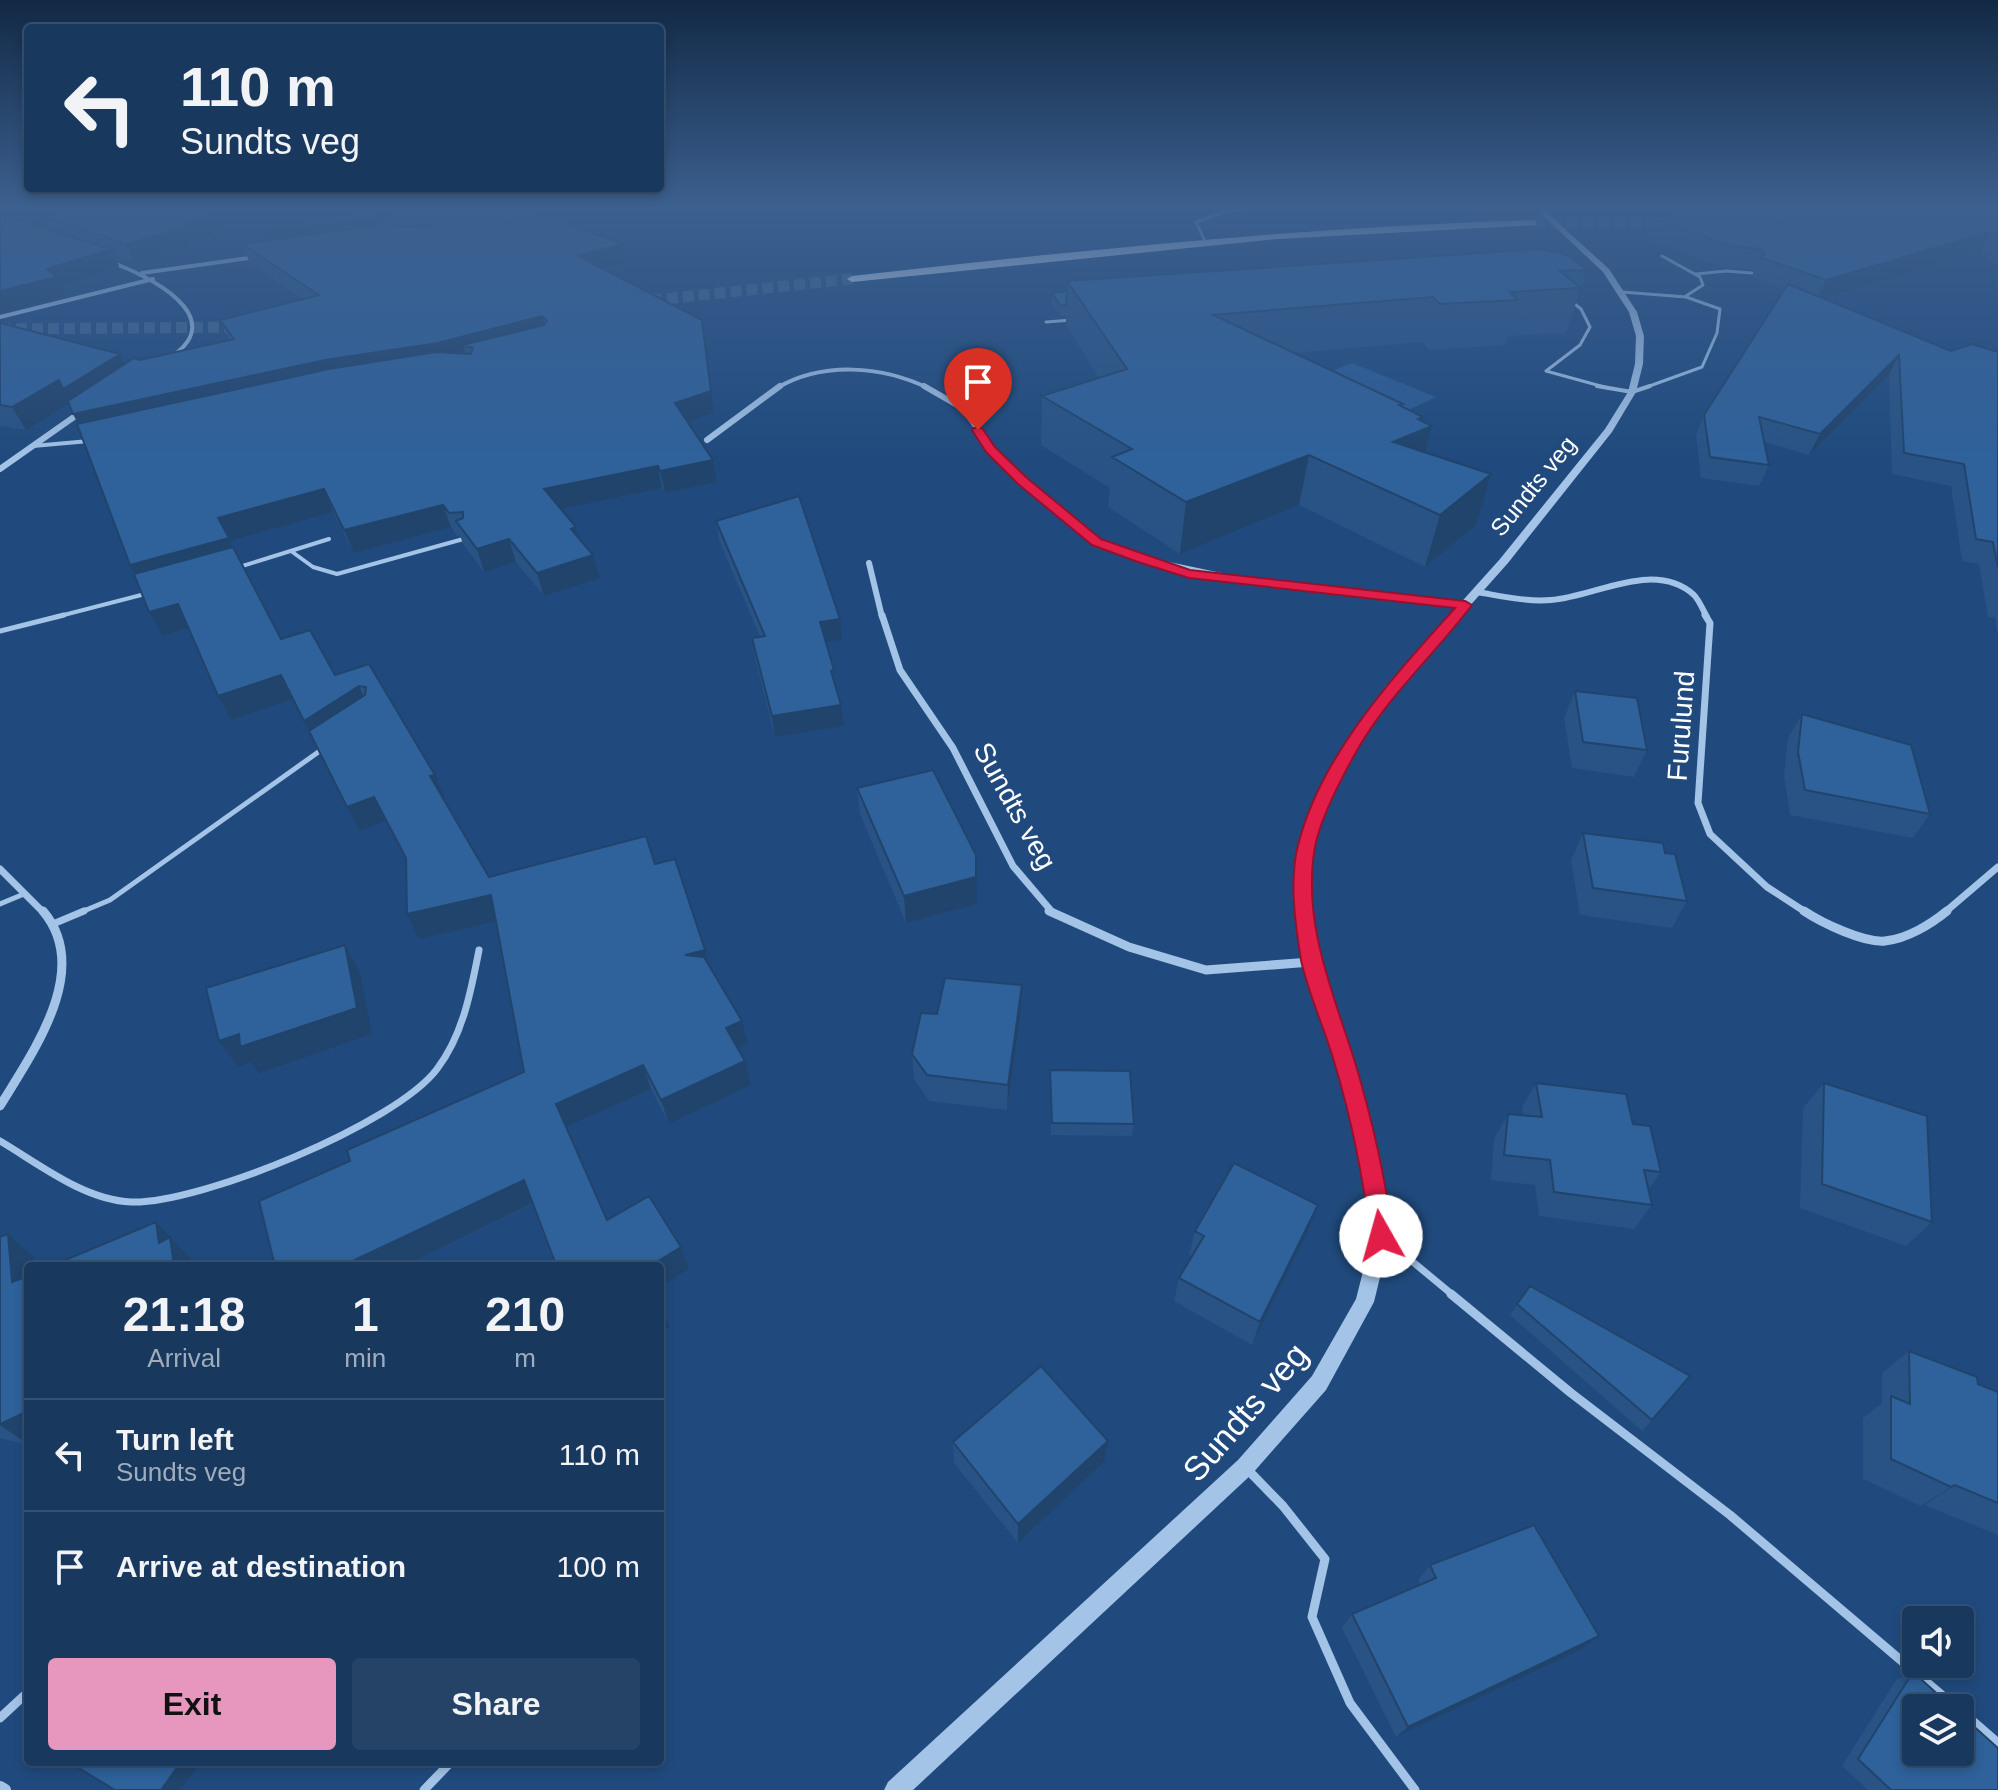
<!DOCTYPE html>
<html lang="en">
<head>
<meta charset="utf-8">
<style>
  :root { --surface:#18385e; --page:#254367; --text:#f1f3f6; --muted:#9facbc; --line:#365273; --accent:#e797bd }
  body { margin:0; font-family:Arial,sans-serif; background:var(--page); color:var(--text); height:100vh; display:flex; flex-direction:column; font-size:30px; white-space:nowrap }
  * { box-sizing:border-box; margin:0 }
  p { font-size:26px; color:var(--muted) }
  .icon { flex:none; width:44px; height:44px; fill:none; stroke:currentColor; stroke-width:2; stroke-linecap:round; stroke-linejoin:round }
  .map { position:relative; flex:1; overflow:hidden }
  .details { position:absolute; left:24px; top:1262px; width:640px; height:504px; display:flex; flex-direction:column; background:var(--surface); border-radius:8px; box-shadow:0 4px 12px #0003,0 0 0 2px var(--line) }
  .details>* { flex:none }
  .hud { position:absolute; left:24px; top:24px; width:640px; height:168px; border-radius:8px; box-shadow:0 4px 12px #0003,0 0 0 2px var(--line); background:#18385e; color:var(--text); overflow:hidden }
  .controls { position:absolute; left:1902px; top:1606px; display:grid; gap:16px }
  .controls a { display:grid; place-items:center; width:72px; height:72px; border-radius:8px; background:var(--surface); box-shadow:0 4px 12px #0003,0 0 0 2px var(--line); font-size:40px }
  .pin { position:absolute; display:grid; place-items:center; width:68px; height:68px; color:#fff; margin:-82px -34px; border-radius:50% 50% 50% 0; rotate:-45deg; box-shadow:0 0 8px #0007 }
  .pin .icon { rotate:45deg }
  .me { position:absolute; width:88px; margin:-44px; rotate:353deg; stroke-linejoin:round; filter:drop-shadow(0 0 6px #0008) }
  .turn { display:flex; align-items:center; gap:28px; height:168px; padding:0 24px; font-size:36px }
  .turn .icon { width:104px; height:104px; stroke-width:2.5 }
  .turn b { display:block; font-size:56px; line-height:68px }
  .eta { display:flex; justify-content:space-evenly; align-items:center; height:136px; text-align:center }
  .eta b { font-size:48px; font-weight:800; line-height:56px }
  .cta { display:flex; gap:16px; margin-top:auto; padding:16px 24px }
  .cta a { flex:1; height:92px; border-radius:8px; background:var(--accent); color:#111; font-size:32px; font-weight:800; line-height:92px; text-align:center }
  .cta a+a { background:var(--page); color:var(--text) }
  ul { padding:0; list-style:none }
  li { display:flex; align-items:center; gap:24px; height:112px; padding:0 24px; border-top:2px solid var(--line) }
  li div { flex:1 }
  li b { display:block; font-size:30px }
  li em { font-style:normal }
  .map>svg:first-child { display:block }
</style>
</head>
<body>
<div class="map">
<svg width="1998" height="1790" viewBox="0 0 1998 1790">
  <rect width="100%" height="100%" fill="#204a7d"/>
  <path fill="#2a5c95" d="M 1352,363 L 1436,397 L 1383,422 L 1303,382 Z"/>
  <g fill="none" stroke-linecap="round" stroke-linejoin="round">
    <path stroke="#416590" stroke-width="11" stroke-dasharray="11 5" stroke-linecap="butt" d="M 1534,223 L 1674,224
      M 635,302 L 852,279
      M 0,329 L 248,327"/>
    <path stroke="#a3c3e7" stroke-width="3" d="M 1204,239 L 1196,222 L 1224,212 L 1245,209
      M 1662,256 L 1700,277 L 1703,285 L 1686,296
      M 1696,274 L 1726,271 L 1752,273
      M 1622,292 L 1686,297 L 1720,309 L 1717,333 L 1702,367 L 1644,388
      M 1046,322 L 1072,320
      M 1546,371 L 1580,345 L 1590,327 L 1581,309 L 1571,301
      M 1546,371 L 1608,388"/>
    <path stroke="#a3c3e7" stroke-width="4" d="M 1597,386 L 1632,392 L 1650,386
      M 33,446 L 89,441
      M 291,551 L 313,567 L 337,574 L 467,538
      M 236,568 L 329,539
      M 56,617 L 149,593"/>
    <path stroke="#a3c3e7" stroke-width="5" d="M 0,631 L 64,615
      M 0,904 L 24,894
      M 79,913 L 110,900 L 324,748"/>
    <path stroke="#a3c3e7" stroke-width="7" d="M 53,924 L 84,911
      M 0,1141 C 39,1164 84,1200 131,1202 C 200,1204 396,1124 437,1069 C 463,1035 471,991 479,950
      M 1384,1238 L 1454,1296"/>
    <path stroke="#a3c3e7" stroke-width="9" d="M 1451,1294 L 1571,1393 L 1730,1515 L 1957,1708
      M 1247,1469 L 1283,1506 L 1325,1559 L 1312,1617 L 1350,1703 L 1415,1790
      M 1960,1710 L 1998,1743
      M 0,1718 L 28,1692
      M 424,1790 L 451,1762"/>
    <path stroke="#a3c3e7" stroke-width="4" d="M 111,262 C 146,275 232,316 171,357
      M 142,273 L 256,257
      M 0,317 L 153,279
      M 777,388 C 823,361 882,366 928,388"/>
    <path stroke="#a3c3e7" stroke-width="6" d="M 924,386 L 964,409 L 999,459 L 1061,515 L 1101,544 L 1145,560 L 1235,579 L 1465,605
      M 707,440 L 780,386
      M 0,469 L 81,412
      M 869,563 L 882,617
      M 1477,592 C 1501,596 1526,602 1551,600 C 1595,597 1654,559 1694,595 C 1699,600 1703,610 1707,617"/>
    <path stroke="#a3c3e7" stroke-width="7" d="M 882,615 L 900,670 L 953,748 L 1013,866 L 1053,913
      M 1705,615 L 1710,623 L 1698,803 L 1710,834 L 1767,887 L 1807,913
      M 0,869 L 44,913
      M 1944,913 L 1998,867"/>
    <path stroke="#a3c3e7" stroke-width="9" d="M 1049,911 L 1129,947 L 1206,970 L 1311,962
      M 1804,911 C 1822,923 1864,943 1885,941 C 1907,939 1931,924 1947,911
      M 0,1106 C 32,1053 93,970 43,911"/>
    <path stroke="#a3c3e7" stroke-width="12" d="M 0,1787 L 5,1790"/>
    <path fill="#a3c3e7" fill-rule="evenodd" d="M 1536,209 L 1543,209 L 1609,269 L 1637,312 L 1644,336 L 1643,364 L 1636,392 L 1612,432 L 1508,563 L 1394,691 L 1358,745 L 1335,788 L 1313,845 L 1310,896 L 1318,962 L 1352,1059 L 1381,1167 L 1390,1236 L 1374,1302 L 1326,1390 L 1252,1474 L 913,1790 L 884,1790 L 888,1782 L 1238,1460 L 1312,1376 L 1356,1299 L 1372,1236 L 1365,1167 L 1336,1059 L 1304,962 L 1296,896 L 1299,845 L 1323,788 L 1346,745 L 1386,686 L 1500,559 L 1605,429 L 1628,392 L 1635,364 L 1636,336 L 1629,312 L 1603,272 Z"/>
    <path fill="#e4eefd" fill-rule="evenodd" d="M 1534,220 L 1537,225 L 1278,239 L 852,282 L 847,279 L 852,276 C 1079,250 1306,227 1534,220 Z"/>
  </g>
  <path fill="#285384" d="M 0,209 L 264,209 L 180,249 L 134,262 L 114,255 L 119,266 L 61,286 L 66,296 L 0,313 Z
    M 370,209 L 528,209 L 627,263 L 604,269 L 702,320 L 714,413 L 687,422 L 713,460 L 717,482 L 665,493 L 662,488 L 561,510 L 576,527 L 579,538 L 600,578 L 544,596 L 516,562 L 484,572 L 463,544 L 460,535 L 457,536 L 451,527 L 354,553 L 333,512 L 230,541 L 281,639 L 335,675 L 369,664 L 445,799 L 444,800 L 489,877 L 655,864 L 709,966 L 748,1044 L 738,1049 L 751,1085 L 669,1124 L 651,1089 L 566,1127 L 607,1220 L 681,1247 L 689,1269 L 660,1287 L 660,1266 L 555,1262 L 533,1204 L 404,1266 L 350,1161 L 524,1072 L 496,921 L 419,939 L 406,860 L 386,821 L 360,831 L 293,699 L 231,720 L 218,696 L 189,628 L 163,636 L 135,574 L 78,424 L 69,404 L 26,430 L 0,426 L 0,323 L 120,354 L 125,364 L 229,340 L 220,320 L 303,299 L 250,263 L 242,244 L 269,241 Z
    M 1666,209 L 1998,209 L 1998,263 L 1994,263 L 1981,251 L 1824,299 L 1951,351 L 1998,352 L 1998,635 L 1995,618 L 1988,617 L 1979,564 L 1962,561 L 1951,486 L 1892,474 L 1889,375 L 1809,455 L 1764,442 L 1769,465 L 1759,486 L 1701,478 L 1696,435 L 1704,415 L 1784,289 L 1752,277 L 1755,270 L 1754,269 L 1723,267 L 1644,238 L 1651,218 L 1670,214 Z
    M 1587,270 L 1566,333 L 1508,336 L 1505,345 L 1429,350 L 1422,342 L 1294,353 L 1403,404 L 1402,407 L 1423,417 L 1422,421 L 1432,426 L 1425,452 L 1476,525 L 1425,567 L 1299,505 L 1180,554 L 1108,507 L 1110,488 L 1041,445 L 1042,396 L 1099,378 L 1066,325 L 1066,316 L 1060,316 L 1052,304 L 1052,293 L 1067,291 L 1067,281 Z
    M 716,521 L 842,640 L 826,642 L 844,726 L 775,737 L 755,658 L 752,638 L 760,637 L 719,540 Z
    M 1575,691 L 1647,750 L 1634,777 L 1572,768 L 1564,718 Z
    M 1802,714 L 1930,814 L 1913,838 L 1790,815 L 1784,776 L 1788,738 Z
    M 857,788 L 977,904 L 906,923 L 860,814 Z
    M 1583,833 L 1665,853 L 1687,901 L 1672,928 L 1580,915 L 1571,860 Z
    M 1022,985 L 1021,1012 L 1007,1110 L 929,1101 L 914,1079 L 912,1054 L 937,1014 Z
    M 1050,1070 L 1134,1124 L 1132,1136 L 1051,1135 Z
    M 1536,1083 L 1633,1124 L 1661,1172 L 1648,1190 L 1652,1205 L 1634,1229 L 1539,1216 L 1535,1185 L 1491,1180 L 1494,1139 L 1508,1114 L 1523,1115 L 1522,1108 Z
    M 1824,1083 L 1932,1222 L 1906,1246 L 1800,1208 L 1803,1108 Z
    M 1318,1205 L 1309,1229 L 1252,1345 L 1174,1301 L 1179,1278 L 1192,1256 L 1189,1255 L 1195,1231 Z
    M 8,1234 L 35,1258 L 28,1266 L 28,1445 L 0,1438 L 0,1237 Z
    M 1530,1286 L 1652,1420 L 1642,1431 L 1510,1315 Z
    M 1909,1351 L 1978,1384 L 1998,1392 L 1998,1535 L 1924,1505 L 1921,1506 L 1863,1479 L 1863,1418 L 1882,1403 L 1882,1373 Z
    M 953,1442 L 1104,1462 L 1018,1543 L 954,1463 Z
    M 1430,1565 L 1599,1636 L 1582,1649 L 1396,1737 L 1342,1628 L 1352,1614 L 1421,1585 L 1418,1580 Z
    M 1913,1672 L 1998,1790 L 1868,1790 L 1842,1766 L 1896,1680 Z"/>
  <path fill="#21446c" d="M 40,209 L 108,209 L 45,217 L 49,226 L 37,230 L 29,213 Z
    M 221,209 L 264,209 L 180,249 L 134,262 L 126,244 Z
    M 381,216 L 387,234 L 272,250 L 265,231 Z
    M 1992,231 L 1981,251 L 1816,301 L 1826,280 Z
    M 623,244 L 627,263 L 582,275 L 578,256 Z
    M 111,249 L 119,266 L 61,286 L 66,296 L 0,313 L 0,291 L 47,269 Z
    M 542,316 L 547,337 L 473,348 L 463,345 L 467,358 L 85,436 L 73,414 L 325,360 Z
    M 702,320 L 714,413 L 679,425 L 675,403 Z
    M 120,354 L 131,376 L 70,403 L 26,430 L 12,407 L 59,380 Z
    M 1899,355 L 1889,375 L 1809,455 L 1820,434 Z
    M 1403,404 L 1394,441 L 1418,419 L 1423,417 L 1420,431 L 1432,426 L 1419,475 L 1385,490 L 1399,405 Z
    M 1309,455 L 1299,505 L 1180,554 L 1186,502 Z
    M 713,460 L 717,482 L 665,493 L 660,471 Z
    M 658,466 L 662,488 L 550,512 L 544,489 Z
    M 1491,474 L 1476,525 L 1425,567 L 1440,515 Z
    M 324,489 L 333,512 L 230,541 L 240,561 L 143,588 L 130,565 L 218,518 Z
    M 443,505 L 451,527 L 354,553 L 344,530 Z
    M 576,527 L 582,550 L 571,529 Z
    M 509,539 L 516,562 L 484,572 L 477,549 Z
    M 593,555 L 600,578 L 544,596 L 537,573 Z
    M 178,604 L 191,627 L 163,636 L 149,612 Z
    M 840,619 L 842,640 L 822,643 L 820,622 Z
    M 281,675 L 293,699 L 231,720 L 218,696 Z
    M 359,686 L 370,710 L 317,746 L 304,721 Z
    M 841,705 L 844,726 L 775,737 L 772,716 Z
    M 435,775 L 445,799 L 441,801 L 430,776 Z
    M 374,797 L 386,821 L 360,831 L 347,807 Z
    M 976,855 L 977,904 L 906,923 L 904,896 Z
    M 491,895 L 501,920 L 419,939 L 407,914 Z
    M 345,945 L 360,972 L 372,1034 L 259,1073 L 251,1062 L 238,1067 L 219,1041 L 239,1034 Z
    M 705,950 L 711,974 L 685,955 Z
    M 1022,985 L 1021,1012 L 1007,1110 L 1008,1085 Z
    M 742,1021 L 748,1044 L 732,1052 L 726,1028 Z
    M 745,1061 L 751,1085 L 669,1124 L 661,1100 Z
    M 643,1065 L 651,1089 L 566,1127 L 556,1104 Z
    M 524,1180 L 535,1202 L 404,1266 L 342,1266 Z
    M 1318,1205 L 1309,1229 L 1252,1345 L 1260,1322 Z
    M 156,1222 L 193,1261 L 194,1266 L 174,1266 L 159,1243 Z
    M 8,1234 L 35,1258 L 36,1266 L 28,1266 L 28,1295 L 12,1282 Z
    M 681,1247 L 689,1269 L 660,1287 L 660,1266 L 650,1266 Z
    M 660,1306 L 670,1327 L 660,1333 Z
    M 28,1411 L 28,1444 L 0,1425 L 0,1424 Z
    M 1108,1441 L 1104,1462 L 1018,1543 L 1018,1524 Z
    M 1955,1485 L 1924,1505 L 1921,1506 L 1951,1487 Z
    M 1599,1636 L 1582,1649 L 1396,1737 L 1408,1727 Z
    M 181,1762 L 201,1762 L 181,1790 L 161,1790 Z"/>
  <path fill="#2f619a" stroke="#21446c" stroke-width="2" d="M 18,209 L 40,209 L 29,213 Z
    M 71,209 L 221,209 L 172,231 L 126,244 L 45,217 Z
    M 370,209 L 528,209 L 623,244 L 578,256 L 702,320 L 711,391 L 675,403 L 713,460 L 660,471 L 658,466 L 544,489 L 576,527 L 571,529 L 593,555 L 537,573 L 509,539 L 477,549 L 456,521 L 463,518 L 463,512 L 449,513 L 443,505 L 344,530 L 324,489 L 218,518 L 229,538 L 130,565 L 77,424 L 329,369 L 436,352 L 471,354 L 473,348 L 463,345 L 544,325 L 547,321 L 542,316 L 438,343 L 325,360 L 73,414 L 68,401 L 134,358 L 140,360 L 234,339 L 220,320 L 319,295 L 242,244 L 381,225 L 431,227 L 435,222 L 431,218 L 381,216 L 265,231 Z
    M 1689,209 L 1998,209 L 1998,236 L 1992,231 L 1826,280 L 1760,257 L 1765,254 L 1762,249 L 1731,246 L 1651,218 Z
    M 0,215 L 111,249 L 47,269 L 56,277 L 0,291 Z
    M 1542,249 L 1568,255 L 1587,270 L 1560,271 L 1581,288 L 1510,292 L 1518,300 L 1440,304 L 1433,297 L 1213,315 L 1403,404 L 1399,405 L 1423,417 L 1418,419 L 1432,426 L 1393,442 L 1491,474 L 1440,515 L 1309,455 L 1186,502 L 1112,457 L 1132,449 L 1042,396 L 1127,369 L 1067,281 Z
    M 1788,284 L 1951,351 L 1972,344 L 1998,352 L 1998,567 L 1993,542 L 1976,539 L 1964,464 L 1904,453 L 1899,355 L 1820,434 L 1759,417 L 1769,465 L 1710,457 L 1704,415 Z
    M 1067,291 L 1066,305 L 1061,306 L 1052,293 Z
    M 0,323 L 120,354 L 63,389 L 59,380 L 12,407 L 0,405 Z
    M 799,496 L 840,619 L 820,622 L 834,670 L 831,671 L 841,705 L 772,716 L 752,638 L 765,636 L 716,521 Z
    M 233,547 L 281,639 L 310,630 L 335,675 L 369,664 L 435,775 L 430,776 L 489,877 L 646,836 L 655,864 L 675,859 L 705,950 L 685,955 L 704,957 L 742,1021 L 726,1028 L 745,1061 L 661,1100 L 643,1065 L 556,1104 L 607,1220 L 649,1196 L 681,1247 L 650,1266 L 548,1266 L 555,1262 L 524,1180 L 342,1266 L 275,1266 L 259,1201 L 350,1161 L 347,1150 L 524,1072 L 491,895 L 407,914 L 406,858 L 374,797 L 347,807 L 309,731 L 365,695 L 366,687 L 359,686 L 304,721 L 281,675 L 218,696 L 178,604 L 149,612 L 134,574 Z
    M 1575,691 L 1637,698 L 1647,750 L 1583,742 Z
    M 1802,714 L 1911,745 L 1930,814 L 1805,790 L 1798,752 Z
    M 933,770 L 976,855 L 976,877 L 904,896 L 857,788 Z
    M 1583,833 L 1663,843 L 1665,853 L 1675,854 L 1687,901 L 1593,888 Z
    M 345,945 L 357,1008 L 240,1047 L 239,1034 L 219,1041 L 206,988 Z
    M 945,978 L 1022,985 L 1008,1085 L 927,1075 L 912,1054 L 921,1013 L 937,1014 Z
    M 1050,1070 L 1130,1071 L 1134,1124 L 1052,1123 Z
    M 1536,1083 L 1626,1094 L 1633,1124 L 1650,1126 L 1661,1172 L 1644,1170 L 1652,1205 L 1554,1192 L 1550,1160 L 1504,1155 L 1508,1114 L 1542,1117 Z
    M 1824,1083 L 1927,1116 L 1932,1222 L 1822,1184 Z
    M 1234,1163 L 1318,1205 L 1260,1322 L 1179,1278 L 1204,1236 L 1195,1231 Z
    M 156,1222 L 159,1243 L 170,1237 L 174,1266 L 51,1266 Z
    M 8,1234 L 12,1282 L 28,1276 L 28,1411 L 0,1424 L 0,1237 Z
    M 1530,1286 L 1690,1376 L 1652,1420 L 1517,1304 Z
    M 1909,1351 L 1977,1377 L 1978,1384 L 1998,1392 L 1998,1503 L 1955,1485 L 1951,1487 L 1891,1459 L 1891,1396 L 1910,1404 Z
    M 1041,1366 L 1108,1441 L 1018,1524 L 953,1442 Z
    M 1534,1525 L 1599,1636 L 1408,1727 L 1352,1614 L 1436,1578 L 1430,1565 Z
    M 1913,1672 L 1953,1708 L 1916,1708 L 1916,1752 L 1960,1752 L 1960,1714 L 1998,1748 L 1998,1790 L 1891,1790 L 1858,1759 Z
    M 69,1762 L 181,1762 L 161,1790 L 115,1790 Z"/>
  <linearGradient id="sky" x2="0" y2="1"><stop stop-color="#122945"/><stop offset="0.45" stop-color="#3c608f"/><stop offset="1" stop-color="#3c608f" stop-opacity="0"/></linearGradient>
  <rect width="1998" height="460" fill="url(#sky)"/>
  <path fill="#e11d48" stroke="#92132f" stroke-width="2" d="M 974,428 L 982,428 L 995,447 L 1027,478 L 1101,539 L 1190,570 L 1465,601 L 1472,605 C 1435,654 1390,694 1359,747 C 1343,775 1321,816 1315,847 C 1302,921 1332,990 1354,1059 C 1372,1118 1385,1175 1393,1236 L 1390,1244 L 1381,1247 L 1373,1244 L 1370,1236 C 1363,1175 1351,1117 1333,1058 C 1323,1025 1308,993 1301,960 C 1295,924 1289,880 1298,845 C 1321,754 1394,676 1455,608 L 1189,578 L 1138,562 L 1092,545 L 1018,484 L 986,452 L 972,430 Z"/>
  <g text-anchor="middle" dominant-baseline="central" stroke-width="8" stroke-linejoin="round" paint-order="stroke">
    <g font-size="24" fill="#fff" stroke="#204a7d">
      <text transform="translate(1533 486) rotate(-51)">Sundts veg</text>
    </g>
    <g font-size="28" fill="#fff" stroke="#204a7d">
      <text transform="translate(1681 726) rotate(-86)">Furulund</text>
      <text transform="translate(1015 806) rotate(61)">Sundts veg</text>
    </g>
    <g font-size="34" fill="#fff" stroke="#204a7d">
      <text transform="translate(1245 1412) rotate(-49)">Sundts veg</text>
    </g>
  </g>
</svg>
<div class="controls">
<a><svg class="icon" aria-label="sound" viewBox="0 0 24 24"><path d="M4 9h4l5-4v14l-5-4H4zM17 9q2 3 0 6"/></svg></a>
<a><svg class="icon" aria-label="layers" viewBox="0 0 24 24"><path d="M12 4l9 5-9 5-9-5zM3 14l9 5 9-5"/></svg></a>
</div>
<div class="pin" style="left:978px;top:430px;background:#d93025"><svg class="icon" aria-label="arrive" viewBox="0 0 24 24"><path d="M6 21V4h12l-3 4 3 4H6"/></svg></div>
<svg class="me" style="left:1381px;top:1236px" viewBox="-20 -20 40 40"><circle r="19" fill="#fff"/><path d="M0-13L10 11 0 6-10 11z" fill="#e11d48"/></svg>
<div class="hud">
<div class="turn"><svg class="icon" aria-label="left" viewBox="0 0 24 24"><path d="M17 20v-9H6M10 6l-5 5 5 5"/></svg><div><b>110 m</b>Sundts veg</div></div>
</div>
<section class="details">
<div class="eta">
<div><b>21:18</b><p>Arrival</p></div>
<div><b>1</b><p>min</p></div>
<div><b>210</b><p>m</p></div>
</div>
<ul>
<li><svg class="icon" aria-label="left" viewBox="0 0 24 24"><path d="M17 20v-9H6M10 6l-5 5 5 5"/></svg><div><b>Turn left</b><p>Sundts veg</p></div><em>110 m</em></li>
<li><svg class="icon" aria-label="arrive" viewBox="0 0 24 24"><path d="M6 21V4h12l-3 4 3 4H6"/></svg><div><b>Arrive at destination</b></div><em>100 m</em></li>
</ul>
<div class="cta"><a>Exit</a><a>Share</a></div>
</section>
</div>
</body>
</html>
